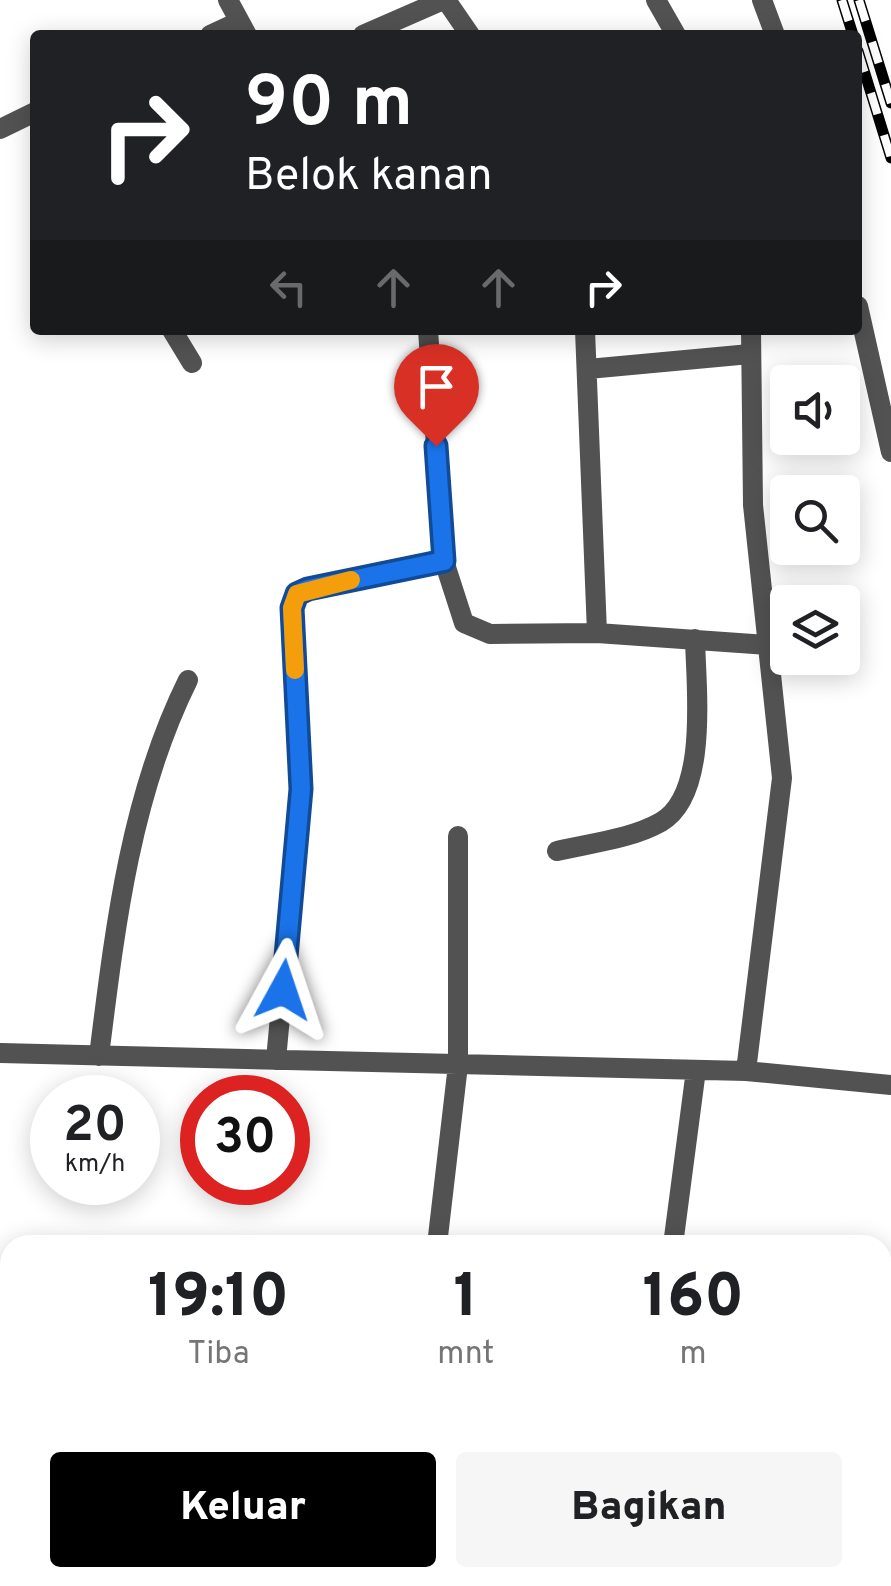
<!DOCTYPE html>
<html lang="id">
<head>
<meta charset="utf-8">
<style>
  :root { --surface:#fff; --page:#f6f6f6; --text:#202124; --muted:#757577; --accent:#000 }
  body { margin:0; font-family:Overpass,sans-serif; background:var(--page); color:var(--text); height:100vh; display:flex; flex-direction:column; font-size:38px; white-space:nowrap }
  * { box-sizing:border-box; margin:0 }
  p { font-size:32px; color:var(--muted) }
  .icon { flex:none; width:55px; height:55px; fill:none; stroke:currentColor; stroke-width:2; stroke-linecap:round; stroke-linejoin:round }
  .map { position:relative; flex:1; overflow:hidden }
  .side { position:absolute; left:0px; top:1235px; width:892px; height:352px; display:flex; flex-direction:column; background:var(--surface); border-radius:30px 30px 0 0; box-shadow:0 5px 25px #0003 }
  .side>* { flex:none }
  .hud { position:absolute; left:30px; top:30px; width:832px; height:305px; border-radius:10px; box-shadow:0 5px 25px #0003; background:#202124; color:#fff; overflow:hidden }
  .buttons { position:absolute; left:770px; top:365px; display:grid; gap:20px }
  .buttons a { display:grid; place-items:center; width:90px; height:90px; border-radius:10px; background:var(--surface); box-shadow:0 5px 25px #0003; font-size:50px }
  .speed { position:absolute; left:30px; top:1075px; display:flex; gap:20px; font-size:50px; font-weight:700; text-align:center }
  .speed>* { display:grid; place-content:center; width:130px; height:130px; border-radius:50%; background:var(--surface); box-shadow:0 5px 25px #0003; line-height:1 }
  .speed small { font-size:25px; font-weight:400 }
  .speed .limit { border:15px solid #d22; background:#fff; color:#111 }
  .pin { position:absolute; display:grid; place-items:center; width:85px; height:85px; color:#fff; margin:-102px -42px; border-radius:50% 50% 50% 0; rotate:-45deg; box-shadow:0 0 10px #0007 }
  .pin .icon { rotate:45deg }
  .me { position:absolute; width:110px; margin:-55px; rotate:5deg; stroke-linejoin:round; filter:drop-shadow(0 0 8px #0008) }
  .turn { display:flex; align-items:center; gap:35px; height:210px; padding:0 50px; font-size:45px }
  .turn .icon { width:130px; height:130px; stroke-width:2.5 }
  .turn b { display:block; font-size:70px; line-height:85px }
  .lanes { display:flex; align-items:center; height:95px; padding:0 50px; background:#0003; justify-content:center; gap:50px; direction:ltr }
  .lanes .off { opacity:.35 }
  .eta { display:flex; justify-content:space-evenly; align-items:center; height:170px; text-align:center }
  .eta b { font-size:60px; font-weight:800; line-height:70px }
  .action { display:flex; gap:20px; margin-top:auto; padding:20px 50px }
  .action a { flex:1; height:115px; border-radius:10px; background:var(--accent); color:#fff; font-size:40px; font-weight:800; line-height:115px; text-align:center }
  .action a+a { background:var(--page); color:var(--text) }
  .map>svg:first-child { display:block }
</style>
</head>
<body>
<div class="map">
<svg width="891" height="1586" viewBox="0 0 891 1586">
  <rect width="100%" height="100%" fill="#fff"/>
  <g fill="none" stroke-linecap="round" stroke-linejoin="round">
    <path stroke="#525252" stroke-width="20" d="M 228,0 L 247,35
      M 446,0 L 470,35
      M 656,0 L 676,35
      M 762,0 L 775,35
      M 210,35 L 238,22
      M 363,35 L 443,0
      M 0,129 L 35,112
      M 858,306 L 891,452
      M 172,330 L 192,363
      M 428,330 L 444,561 L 464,623 L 490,634 L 597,633 L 769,645
      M 585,330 L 597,633
      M 588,369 L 750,354
      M 557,851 C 591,843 631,839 661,822 C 709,794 696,687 695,639
      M 0,1053 L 746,1071 L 891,1085
      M 99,1056 C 115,928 130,797 188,680
      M 276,1060 L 301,789 L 291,608 L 297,595 L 308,589 L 444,561
      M 746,1071 L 782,778 L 753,505 L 751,330
      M 437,1245 L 458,1065 L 458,836
      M 673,1245 L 696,1070
      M 882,1290 L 891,1289
      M 811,1578 L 813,1586
      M 407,1586 L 408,1578"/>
    <g stroke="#000" stroke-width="11">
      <path id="rail" d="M 842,0 L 853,35
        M 859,0 L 891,103
        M 858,51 L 891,158"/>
    </g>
    <use href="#rail" stroke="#fff" stroke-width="8" stroke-dasharray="22" stroke-linecap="butt"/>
  </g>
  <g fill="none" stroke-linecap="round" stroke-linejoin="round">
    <g stroke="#114b97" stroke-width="25">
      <path id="route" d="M 283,990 L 301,789 L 292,608 L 297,594 L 308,589 L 444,561 L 436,446"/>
    </g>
    <use href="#route" stroke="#1a73e8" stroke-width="18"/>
    <path stroke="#f59e0b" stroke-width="18" d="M 295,670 L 292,608 L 297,594 L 351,580"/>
  </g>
</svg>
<div class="buttons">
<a><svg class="icon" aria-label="sound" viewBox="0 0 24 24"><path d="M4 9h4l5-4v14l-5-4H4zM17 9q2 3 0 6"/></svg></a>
<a><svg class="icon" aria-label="search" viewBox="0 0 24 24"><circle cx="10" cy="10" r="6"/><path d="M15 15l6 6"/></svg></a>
<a><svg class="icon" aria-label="layers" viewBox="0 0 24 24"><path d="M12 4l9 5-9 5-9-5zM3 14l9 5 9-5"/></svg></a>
</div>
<div class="speed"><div>20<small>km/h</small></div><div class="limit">30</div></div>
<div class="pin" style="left:436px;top:446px;background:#d93025"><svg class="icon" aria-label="arrive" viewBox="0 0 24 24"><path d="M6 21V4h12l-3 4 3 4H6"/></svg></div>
<svg class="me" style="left:283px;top:990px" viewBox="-20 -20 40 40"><path d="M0-17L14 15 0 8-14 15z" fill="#1a73e8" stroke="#fff" stroke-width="4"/></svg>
<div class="hud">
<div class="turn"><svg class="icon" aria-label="right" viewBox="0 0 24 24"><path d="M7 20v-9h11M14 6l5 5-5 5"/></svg><div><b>90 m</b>Belok kanan</div></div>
<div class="lanes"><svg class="icon off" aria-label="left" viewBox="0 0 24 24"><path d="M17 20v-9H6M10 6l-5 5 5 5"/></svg><svg class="icon off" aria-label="ahead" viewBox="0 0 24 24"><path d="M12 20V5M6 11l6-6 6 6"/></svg><svg class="icon off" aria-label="ahead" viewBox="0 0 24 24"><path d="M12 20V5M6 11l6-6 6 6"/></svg><svg class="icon" aria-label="right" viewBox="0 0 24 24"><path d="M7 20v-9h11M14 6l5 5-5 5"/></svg></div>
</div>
<section class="side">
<div class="eta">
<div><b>19:10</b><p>Tiba</p></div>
<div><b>1</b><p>mnt</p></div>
<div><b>160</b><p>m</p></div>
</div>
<div class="action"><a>Keluar</a><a>Bagikan</a></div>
</section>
</div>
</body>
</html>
